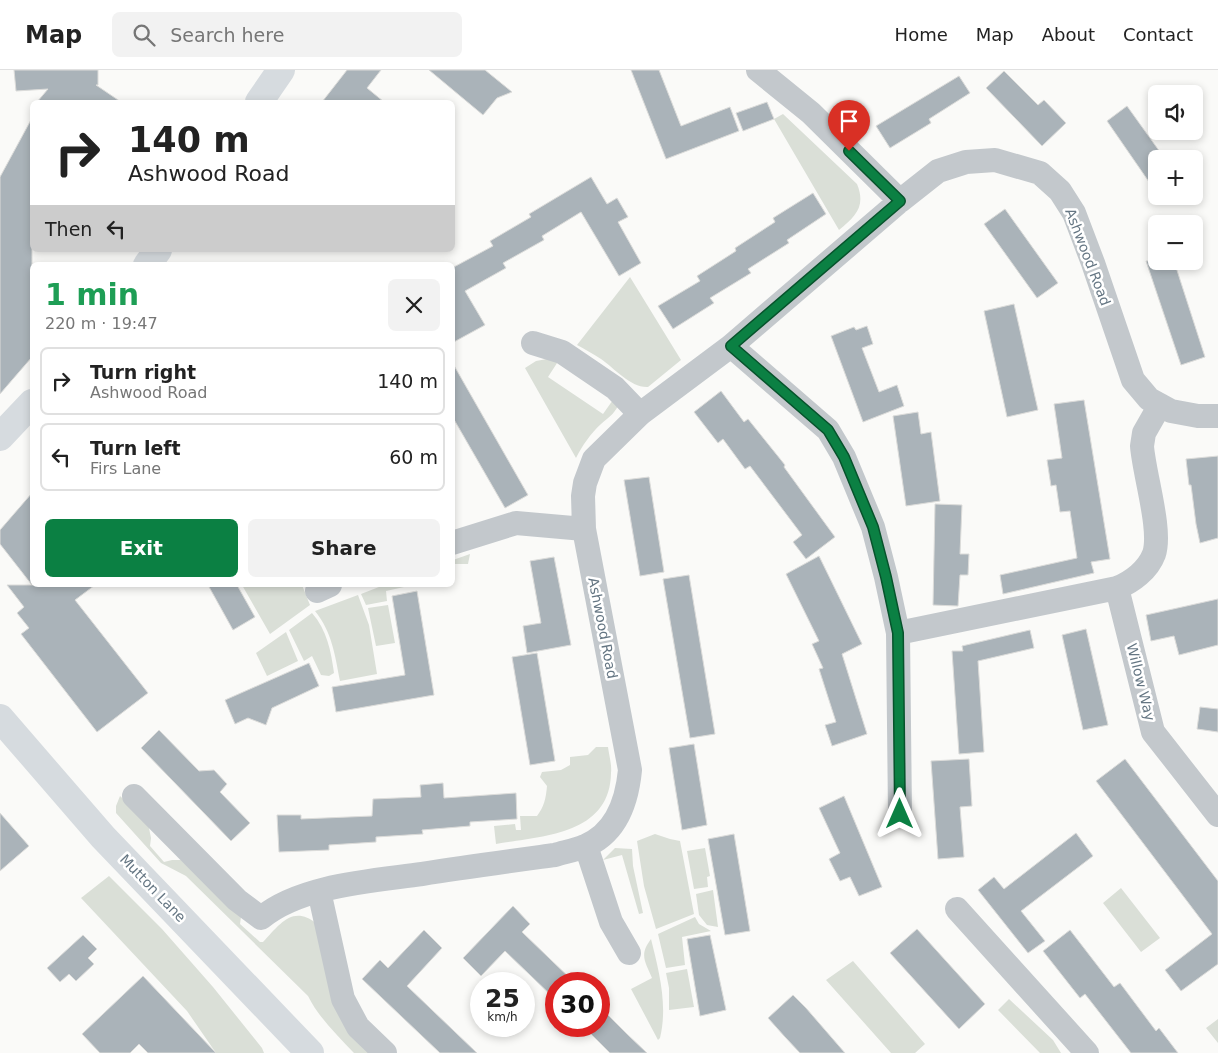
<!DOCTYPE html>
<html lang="en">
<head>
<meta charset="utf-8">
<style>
  :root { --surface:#fff; --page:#f2f2f2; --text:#222; --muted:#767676; --line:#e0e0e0; --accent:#0b8043 }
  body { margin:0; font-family:"DejaVu Sans",sans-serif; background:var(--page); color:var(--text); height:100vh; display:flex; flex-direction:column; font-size:19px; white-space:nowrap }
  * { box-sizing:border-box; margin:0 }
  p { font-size:16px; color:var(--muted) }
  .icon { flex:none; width:28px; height:28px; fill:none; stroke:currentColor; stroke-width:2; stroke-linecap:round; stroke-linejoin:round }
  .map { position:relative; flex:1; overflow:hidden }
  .panel { position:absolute; left:30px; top:192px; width:425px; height:325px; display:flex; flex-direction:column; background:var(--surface); border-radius:8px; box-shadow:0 2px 8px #0003 }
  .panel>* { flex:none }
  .top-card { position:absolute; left:30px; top:30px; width:425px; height:152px; border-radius:8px; box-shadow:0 2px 8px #0003; background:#fff; color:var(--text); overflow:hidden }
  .buttons { position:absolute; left:1148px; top:15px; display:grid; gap:10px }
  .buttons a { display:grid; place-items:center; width:55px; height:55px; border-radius:8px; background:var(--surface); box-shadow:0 2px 8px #0003; font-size:25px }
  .speed { position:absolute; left:470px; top:902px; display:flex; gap:10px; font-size:25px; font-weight:700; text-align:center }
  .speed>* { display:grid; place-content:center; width:65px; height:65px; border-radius:50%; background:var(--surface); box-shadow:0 2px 8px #0003; line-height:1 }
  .speed small { font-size:12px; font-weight:400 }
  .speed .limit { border:8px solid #d22; background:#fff; color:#111 }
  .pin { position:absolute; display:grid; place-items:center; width:42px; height:42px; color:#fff; margin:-51px -21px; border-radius:50% 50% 50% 0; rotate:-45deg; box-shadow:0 0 5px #0007 }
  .pin .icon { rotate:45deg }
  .me { position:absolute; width:55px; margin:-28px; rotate:0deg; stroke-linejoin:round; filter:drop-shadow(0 0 4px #0008) }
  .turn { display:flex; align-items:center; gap:18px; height:105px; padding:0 15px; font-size:22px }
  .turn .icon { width:65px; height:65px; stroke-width:2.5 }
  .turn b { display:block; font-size:35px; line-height:42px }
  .then { display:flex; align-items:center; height:48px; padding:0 15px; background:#0003; gap:10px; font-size:19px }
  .round { display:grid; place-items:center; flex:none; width:52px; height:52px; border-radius:8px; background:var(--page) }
  .summary { display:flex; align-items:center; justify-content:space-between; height:85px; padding:0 15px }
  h1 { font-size:30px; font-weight:800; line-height:38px; color:#1e9e55 }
  .primary-button { display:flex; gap:10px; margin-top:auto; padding:10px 15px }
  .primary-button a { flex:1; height:58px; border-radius:8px; background:var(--accent); color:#fff; font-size:20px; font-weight:800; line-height:58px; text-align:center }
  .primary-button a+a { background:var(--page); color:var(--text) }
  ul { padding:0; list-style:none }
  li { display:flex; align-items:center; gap:15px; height:68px; margin:0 10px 8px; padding:0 5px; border:2px solid var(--line); border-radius:8px }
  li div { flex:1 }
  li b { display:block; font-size:19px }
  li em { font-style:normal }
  header { display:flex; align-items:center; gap:30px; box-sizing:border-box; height:70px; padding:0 25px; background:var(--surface); border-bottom:1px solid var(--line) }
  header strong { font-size:24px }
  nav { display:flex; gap:28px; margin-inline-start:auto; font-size:18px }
  .search { width:350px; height:45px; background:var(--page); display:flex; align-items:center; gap:12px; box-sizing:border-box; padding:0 18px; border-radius:8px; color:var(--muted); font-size:19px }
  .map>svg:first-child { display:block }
</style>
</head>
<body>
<header>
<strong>Map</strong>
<div class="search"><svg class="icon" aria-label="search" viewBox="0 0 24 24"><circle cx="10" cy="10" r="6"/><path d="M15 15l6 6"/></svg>Search here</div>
<nav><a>Home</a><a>Map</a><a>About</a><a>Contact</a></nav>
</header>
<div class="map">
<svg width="1218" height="983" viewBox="0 0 1218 983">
  <rect width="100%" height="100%" fill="#fafaf8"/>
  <path fill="#dadfd7" d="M 783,44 L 857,114 C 866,136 856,146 839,160 L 774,49 Z
    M 630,207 L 681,290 L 648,317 C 631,318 614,298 601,289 C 593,284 585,279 577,275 Z
    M 547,289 L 559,290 L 548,307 L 603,344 L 615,327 L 618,336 C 614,344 608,348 601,354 C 591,363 582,376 576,388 L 525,298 L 536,291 Z
    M 470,484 L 468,494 L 453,494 L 453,490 Z
    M 242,515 L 302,515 L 310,535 L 270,564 Z
    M 384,515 L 413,515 L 386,521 L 387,531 L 366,535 L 361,524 Z
    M 358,525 L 369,555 L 377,604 L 340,611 C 335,585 332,562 315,541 Z
    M 388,535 L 395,573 L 376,576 L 368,538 Z
    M 312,543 C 327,560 331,581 334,603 L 329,606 L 321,605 L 312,586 L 304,591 L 289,560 Z
    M 286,562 L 298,591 L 267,606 L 256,583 Z
    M 596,677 L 608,677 C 609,685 612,695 611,703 C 610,765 542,766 496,774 L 494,756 L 515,754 L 516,760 L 521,760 L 520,746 L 537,746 C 544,737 546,728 547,716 L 540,707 L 542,702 L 561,700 L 570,695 L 570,687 L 588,685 Z
    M 120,726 L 148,753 L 151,768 L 150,776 L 164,792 L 172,790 L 181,790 L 241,847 L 240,854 L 260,872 L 263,872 C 280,854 293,834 317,854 L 371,983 L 354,983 C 337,965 319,948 308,926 L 186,806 L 161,793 L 116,743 L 116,736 Z
    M 655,764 L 670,769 L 680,771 L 694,844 L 656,859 L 644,816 L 637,771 Z
    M 615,778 L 632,779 L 633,796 L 643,843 L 639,844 L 622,785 L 603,790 Z
    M 705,778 L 710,806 L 707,807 L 708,817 L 694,819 L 687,781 Z
    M 109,806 L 162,859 L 213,917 L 262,978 L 264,983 L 216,983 L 187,941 L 81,828 Z
    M 1121,818 L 1160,868 L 1141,882 L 1103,833 Z
    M 713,820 L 718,857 L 707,855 L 699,845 L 696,824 Z
    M 695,847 L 699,854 L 711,861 L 682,867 L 685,895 L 666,898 L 658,864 Z
    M 651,869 C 659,901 668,935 660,968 L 658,970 L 631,919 L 652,908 C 645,891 639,885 651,869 Z
    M 853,891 L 925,974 L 915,983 L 891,983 L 826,910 Z
    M 687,899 L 694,937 L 669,940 L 669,918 L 666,903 Z
    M 1009,929 L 1053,970 L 1061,983 L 1040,983 L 998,940 Z
    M 1218,949 L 1218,973 L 1206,958 Z"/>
  <path fill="#aab3b9" stroke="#dcdcda" d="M 14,0 L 98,0 L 98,15 L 96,15 L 121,32 L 37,32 L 48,19 L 16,21 Z
    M 347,0 L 381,0 L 367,18 L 384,32 L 322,32 Z
    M 429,0 L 485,0 L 512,22 L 497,28 L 483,45 Z
    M 631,0 L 659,0 L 681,56 L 730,37 L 739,61 L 666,89 Z
    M 1004,1 L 1038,35 L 1044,30 L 1066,53 L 1042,76 L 986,18 Z
    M 959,6 L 970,23 L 929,49 L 931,53 L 890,78 L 876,56 Z
    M 767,32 L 774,49 L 743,61 L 736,43 Z
    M 1127,36 L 1165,89 L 1156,89 L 1156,122 L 1107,51 Z
    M 32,48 L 32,287 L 0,324 L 0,107 Z
    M 591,107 L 607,134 L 617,128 L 628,147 L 618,152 L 641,193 L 619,206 L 581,142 L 542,166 L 544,170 L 503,193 L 506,198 L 465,221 L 485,255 L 452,273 L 452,198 L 493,176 L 490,171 L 531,147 L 529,144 Z
    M 813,123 L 826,144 L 787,170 L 789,173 L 748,199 L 751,203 L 710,228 L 714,233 L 673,259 L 658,236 L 700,211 L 697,206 L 736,181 L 735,178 L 775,152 L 773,148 Z
    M 1005,139 L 1058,213 L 1037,228 L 984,154 Z
    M 1146,191 L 1174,191 L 1205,287 L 1181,295 Z
    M 1014,234 L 1038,340 L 1007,347 L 984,241 Z
    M 867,256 L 873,274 L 862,278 L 879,322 L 897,315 L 904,336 L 863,352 L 831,266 L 854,257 L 856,260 Z
    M 452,292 L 528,425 L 505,438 L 452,346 Z
    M 721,321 L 744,352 L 748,349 L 785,395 L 784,397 L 835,467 L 806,489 L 793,472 L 802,465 L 750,396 L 745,399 L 723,369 L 718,373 L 694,342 Z
    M 1084,330 L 1110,489 L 1091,492 L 1094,503 L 1003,524 L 1000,505 L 1077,488 L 1070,441 L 1060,442 L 1056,415 L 1051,416 L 1047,390 L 1062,388 L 1054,334 Z
    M 918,342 L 921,364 L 931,362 L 940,431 L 906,436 L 893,346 Z
    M 1218,386 L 1218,468 L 1200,473 L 1196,454 L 1191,415 L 1189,415 L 1186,389 Z
    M 649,407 L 664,502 L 640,506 L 624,410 Z
    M 32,423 L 32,515 L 95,515 L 75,530 L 148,623 L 97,662 L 21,564 L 29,558 L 17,543 L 24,537 L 7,515 L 32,515 L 0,474 L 0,460 Z
    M 935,434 L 962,435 L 960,484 L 969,484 L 968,505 L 960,505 L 958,536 L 933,535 Z
    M 819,486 L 862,574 L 842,584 L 867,664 L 832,676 L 825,655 L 836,652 L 819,599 L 823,598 L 812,574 L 819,571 L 786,504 Z
    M 554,487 L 571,575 L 527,583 L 523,556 L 541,553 L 530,491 Z
    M 689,505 L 715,664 L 690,668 L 663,509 Z
    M 208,515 L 237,515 L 255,547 L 233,560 Z
    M 417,521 L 434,625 L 336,642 L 332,617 L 405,605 L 392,526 Z
    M 1218,529 L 1218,575 L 1179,585 L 1174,566 L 1151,571 L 1146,545 Z
    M 1086,559 L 1108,655 L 1083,660 L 1062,565 Z
    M 1030,560 L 1034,578 L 978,591 L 984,682 L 959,684 L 952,581 L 963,581 L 962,576 Z
    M 537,583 L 555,691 L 530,695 L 512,587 Z
    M 309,593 L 319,616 L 272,638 L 266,655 L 248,648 L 235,654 L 225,630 Z
    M 1200,637 L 1218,639 L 1218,662 L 1197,659 Z
    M 159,660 L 199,701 L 214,700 L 227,714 L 220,722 L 250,753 L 231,771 L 141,678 Z
    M 694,674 L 707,755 L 682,760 L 669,678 Z
    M 969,689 L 972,736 L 960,737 L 964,787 L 938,789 L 931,691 Z
    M 1125,689 L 1218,811 L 1218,894 L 1181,921 L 1165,900 L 1212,864 L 1096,711 Z
    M 443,713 L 444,728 L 516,723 L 517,749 L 470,752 L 470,756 L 422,760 L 423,764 L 376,767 L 376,772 L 329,775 L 329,780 L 279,782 L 277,745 L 301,745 L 301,749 L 372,746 L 373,729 L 421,727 L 420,715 Z
    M 844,726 L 882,817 L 859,826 L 850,807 L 840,811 L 829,789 L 840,783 L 819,738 Z
    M 0,743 L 29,776 L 0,801 Z
    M 1076,763 L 1093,786 L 1021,841 L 1045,871 L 1028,883 L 978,820 L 994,807 L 1004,819 Z
    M 734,764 L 750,861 L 725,865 L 708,769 Z
    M 513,836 L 530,854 L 522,862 L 576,914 L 556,914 L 556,930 L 505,881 L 481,906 L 463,888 Z
    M 917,859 L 985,934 L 959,959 L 890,883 Z
    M 424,860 L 442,878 L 407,916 L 477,983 L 440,983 L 362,909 L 380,890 L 388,898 Z
    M 1070,860 L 1114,917 L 1120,913 L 1156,961 L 1159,958 L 1178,983 L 1131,983 L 1085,924 L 1080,928 L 1043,881 Z
    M 83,865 L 97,879 L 88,888 L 94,894 L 76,911 L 69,904 L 60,912 L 47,898 Z
    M 710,865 L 726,940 L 700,946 L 687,869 Z
    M 143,906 L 198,964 L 216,983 L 148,983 L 139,974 L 130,983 L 100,983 L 82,964 Z
    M 793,925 L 806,938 L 845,983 L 800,983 L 785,967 L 768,948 Z
    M 599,936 L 627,964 L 647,983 L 610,983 L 583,956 L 599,956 Z"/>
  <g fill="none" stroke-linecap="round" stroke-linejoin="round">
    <path stroke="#c3c8cc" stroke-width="24" d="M 758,0 L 811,43 L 900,131
      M 533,273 L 562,282 L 615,318 L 640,344
      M 731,276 L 828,360 L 844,387 L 873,457 L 886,507 L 898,563 L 900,744
      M 452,473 L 516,453 L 584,459
      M 1117,518 L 1153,662 L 1218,745
      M 317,521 L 330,515
      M 898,563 L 1117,518 C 1132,512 1148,500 1154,484 C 1162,460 1144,404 1142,376 L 1144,363 L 1160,335
      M 134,726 L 237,830 L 261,848 C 301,815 372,811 422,804 C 466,797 511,791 555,785 C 565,782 576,780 585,776 C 617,763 627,731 630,700 L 584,459 L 583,426 L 585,413 L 594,389 L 640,344 L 731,276 L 900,131 L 938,101 L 966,92 L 995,90 L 1040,103 L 1060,121 L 1074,143 L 1093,193 L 1133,310 L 1149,329 L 1171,341 L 1198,346 L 1218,346
      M 586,776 L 611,852 L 629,883
      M 319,821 L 343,929 L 358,957 L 385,983
      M 957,839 L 1087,983"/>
    <path stroke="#d6dbdf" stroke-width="28" d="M 259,32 L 281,0
      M 147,195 L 158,180
      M 0,367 L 32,333
      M 0,648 L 103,767 L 310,983"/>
  </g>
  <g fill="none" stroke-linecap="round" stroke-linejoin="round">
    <g stroke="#07532c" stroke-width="12">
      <path id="route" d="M 849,81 L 900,131 L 731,276 L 828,360 L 844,387 L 873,457 L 886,507 L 898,563 L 900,744"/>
    </g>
    <use href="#route" stroke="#0b8043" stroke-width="9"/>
  </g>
  <g text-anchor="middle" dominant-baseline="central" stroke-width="5" stroke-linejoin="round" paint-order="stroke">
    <g font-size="14" fill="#657683" stroke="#fff">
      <text transform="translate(1088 187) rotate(69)">Ashwood Road</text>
      <text transform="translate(603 558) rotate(79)">Ashwood Road</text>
      <text transform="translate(1141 612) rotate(76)">Willow Way</text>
      <text transform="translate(153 818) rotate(46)">Mutton Lane</text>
    </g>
  </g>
</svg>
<div class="buttons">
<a><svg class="icon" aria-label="sound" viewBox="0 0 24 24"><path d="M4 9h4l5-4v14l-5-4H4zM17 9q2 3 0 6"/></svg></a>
<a>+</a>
<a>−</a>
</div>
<div class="speed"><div>25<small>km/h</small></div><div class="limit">30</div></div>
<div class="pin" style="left:849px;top:81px;background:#d93025"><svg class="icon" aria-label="arrive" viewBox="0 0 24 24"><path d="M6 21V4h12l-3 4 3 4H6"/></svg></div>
<svg class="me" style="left:900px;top:744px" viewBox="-20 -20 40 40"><path d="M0-17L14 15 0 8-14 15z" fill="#0b8043" stroke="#fff" stroke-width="4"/></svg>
<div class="top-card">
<div class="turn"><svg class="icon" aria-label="right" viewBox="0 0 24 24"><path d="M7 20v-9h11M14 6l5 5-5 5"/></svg><div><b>140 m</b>Ashwood Road</div></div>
<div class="then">Then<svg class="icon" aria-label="left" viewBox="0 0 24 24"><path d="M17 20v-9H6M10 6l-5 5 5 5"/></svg></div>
</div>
<section class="panel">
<div class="summary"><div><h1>1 min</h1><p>220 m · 19:47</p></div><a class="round"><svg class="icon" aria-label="close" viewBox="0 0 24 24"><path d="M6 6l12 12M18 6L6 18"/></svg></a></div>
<ul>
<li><svg class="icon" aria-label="right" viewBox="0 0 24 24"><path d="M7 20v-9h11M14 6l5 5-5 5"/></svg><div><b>Turn right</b><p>Ashwood Road</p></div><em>140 m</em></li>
<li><svg class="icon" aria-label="left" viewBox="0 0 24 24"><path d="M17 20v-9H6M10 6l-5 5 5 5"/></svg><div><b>Turn left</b><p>Firs Lane</p></div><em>60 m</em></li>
</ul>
<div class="primary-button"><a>Exit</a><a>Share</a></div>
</section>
</div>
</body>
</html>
